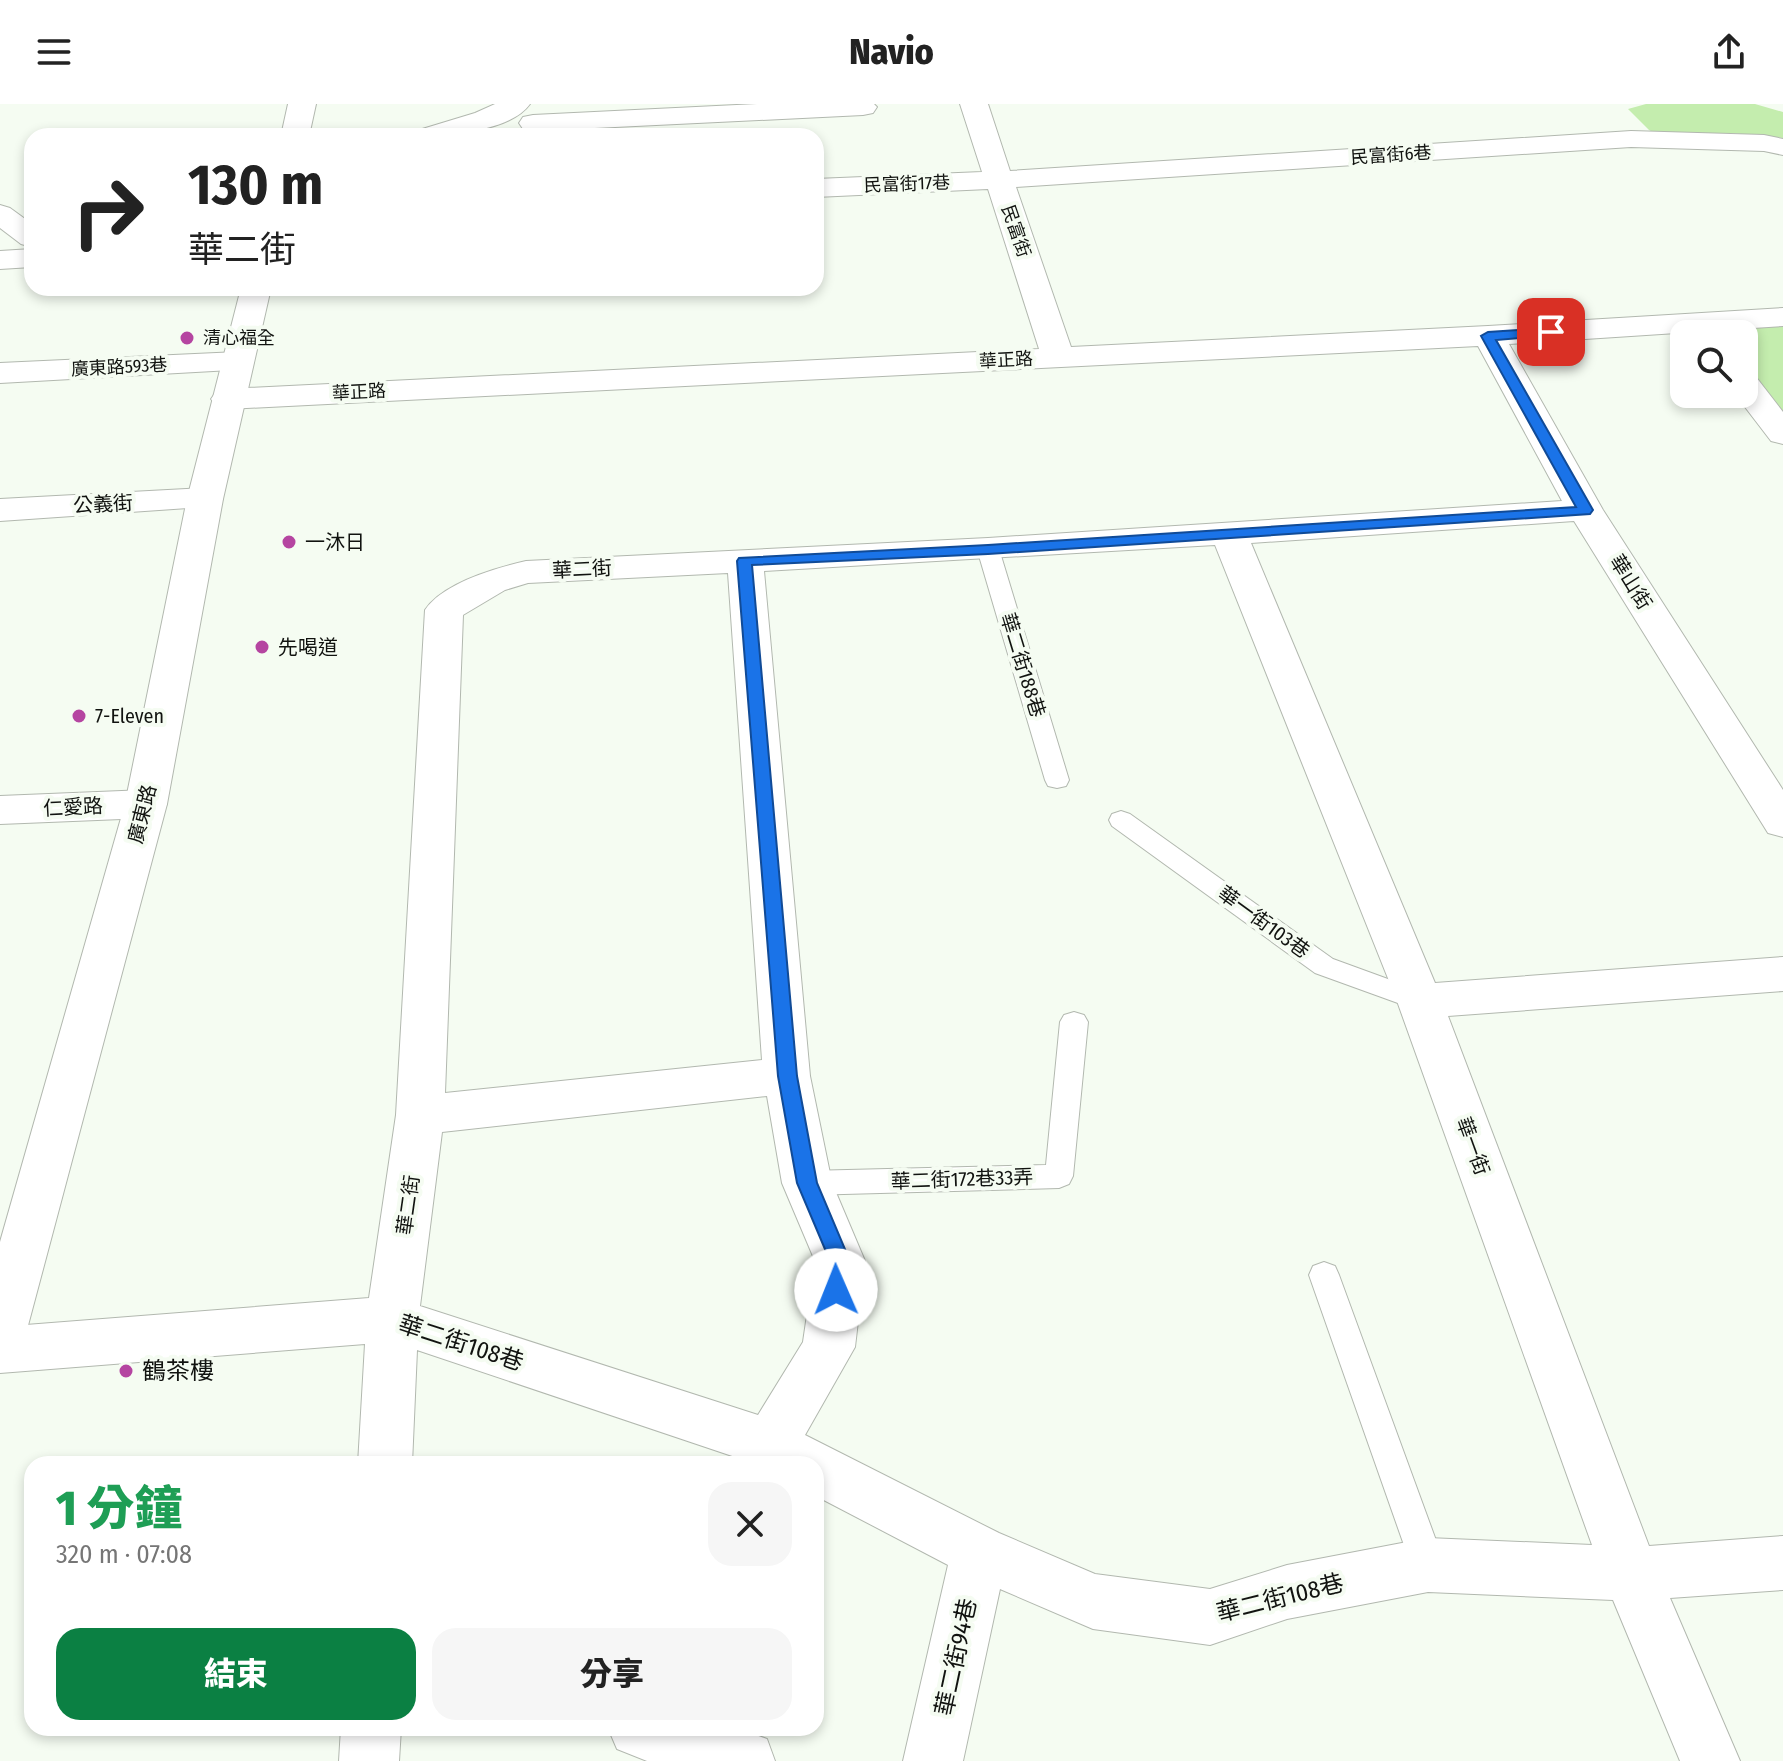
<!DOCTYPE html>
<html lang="zh-TW">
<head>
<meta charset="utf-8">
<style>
  :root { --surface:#fff; --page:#f6f6f6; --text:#222; --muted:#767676; --accent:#0b8043 }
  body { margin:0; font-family:"Fira Sans Condensed","Noto Sans TC",sans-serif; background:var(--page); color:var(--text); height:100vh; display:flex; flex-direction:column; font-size:30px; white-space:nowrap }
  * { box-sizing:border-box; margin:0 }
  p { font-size:26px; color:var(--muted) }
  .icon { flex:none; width:44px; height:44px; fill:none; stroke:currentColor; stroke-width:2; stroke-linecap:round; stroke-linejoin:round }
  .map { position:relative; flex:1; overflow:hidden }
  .sheet { position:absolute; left:24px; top:1352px; width:800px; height:280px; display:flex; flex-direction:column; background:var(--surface); border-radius:24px; box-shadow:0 4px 12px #0003 }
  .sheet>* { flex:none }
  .top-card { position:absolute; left:24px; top:24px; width:800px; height:168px; border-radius:24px; box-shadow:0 4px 12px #0003; background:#fff; color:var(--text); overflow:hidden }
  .controls { position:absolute; left:1670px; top:216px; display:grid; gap:16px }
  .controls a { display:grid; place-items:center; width:88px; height:88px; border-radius:16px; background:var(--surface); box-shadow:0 4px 12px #0003; font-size:40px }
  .pin { position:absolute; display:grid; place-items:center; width:68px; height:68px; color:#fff; margin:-34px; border-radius:16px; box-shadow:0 4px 12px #0006 }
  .me { position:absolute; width:88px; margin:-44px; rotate:359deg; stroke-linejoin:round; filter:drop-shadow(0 0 6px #0008) }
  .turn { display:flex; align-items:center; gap:28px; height:168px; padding:0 32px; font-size:36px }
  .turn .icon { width:104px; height:104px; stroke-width:2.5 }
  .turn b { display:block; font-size:56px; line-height:68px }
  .round { display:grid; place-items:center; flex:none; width:84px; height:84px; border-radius:24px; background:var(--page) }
  .overview { display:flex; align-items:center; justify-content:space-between; height:136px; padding:0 32px }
  h1 { font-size:48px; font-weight:800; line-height:60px; color:#1e9e55 }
  .cta { display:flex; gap:16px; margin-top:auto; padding:16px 32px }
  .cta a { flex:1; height:92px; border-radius:24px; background:var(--accent); color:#fff; font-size:32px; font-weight:800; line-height:92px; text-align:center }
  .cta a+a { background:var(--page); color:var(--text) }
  header { display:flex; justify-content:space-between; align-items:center; height:104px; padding:0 32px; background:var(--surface); font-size:36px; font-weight:800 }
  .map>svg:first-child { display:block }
</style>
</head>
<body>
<header><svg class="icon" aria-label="menu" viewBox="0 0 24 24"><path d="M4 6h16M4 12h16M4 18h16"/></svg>Navio<svg class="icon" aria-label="share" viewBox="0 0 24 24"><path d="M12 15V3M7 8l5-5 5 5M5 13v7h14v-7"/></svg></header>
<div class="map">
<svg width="1783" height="1657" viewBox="0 0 1783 1657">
  <rect width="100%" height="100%" fill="#f5fcf2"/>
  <path fill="#c4edae" d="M 1646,0 L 1755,0 L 1783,8 L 1783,34 L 1731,29 L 1667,36 L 1649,26 L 1628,5 Z
    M 1783,217 L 1783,312 L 1744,254 L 1744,230 L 1727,230 L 1720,219 Z"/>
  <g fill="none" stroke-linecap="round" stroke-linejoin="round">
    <g stroke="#b2b8af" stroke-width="2">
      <path id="service" d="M 988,439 L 999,445 L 1069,676 L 1066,682 L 1057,684 L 1048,682 L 1045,676 L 977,445 Z
        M 1121,707 L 1130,710 L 1333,855 L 1429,890 L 1433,897 L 1429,904 L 1420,907 L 1315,869 L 1112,722 L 1109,716 L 1112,710 Z
        M 1074,908 L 1084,911 L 1088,918 L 1073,1072 L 1069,1080 L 1059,1084 L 807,1091 L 797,1087 L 792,1079 L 797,1071 L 807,1067 L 1046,1061 L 1060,918 L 1064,911 Z
        M 1324,1158 L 1335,1162 L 1339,1171 L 1445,1461 L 1440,1472 L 1428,1477 L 1416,1472 L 1411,1461 L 1309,1171 L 1313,1162 Z"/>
    </g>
    <g stroke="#b2b8af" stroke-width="2">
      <path id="minor" d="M 495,0 L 530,0 C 510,28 446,32 415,32 L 419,26 L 475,9 Z
        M 757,0 L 874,0 L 877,3 L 873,9 L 863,11 L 533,27 L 523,25 L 519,19 L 523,13 L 533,11 Z
        M 960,0 L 988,0 L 1010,67 L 1631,27 L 1764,31 L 1783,35 L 1783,51 L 1764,47 L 1631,43 L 1016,83 L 1071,243 L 1488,222 L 1783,204 L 1783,222 L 1509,240 L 1603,406 L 1783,686 L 1783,733 L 1768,729 L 1574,417 L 1251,439 L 1435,879 L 1783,853 L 1783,887 L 1448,912 L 1649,1442 L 1783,1432 L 1783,1486 L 1670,1494 L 1740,1657 L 1680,1657 L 1613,1496 L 1428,1488 L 1287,1515 L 1210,1541 L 1093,1525 L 1000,1485 L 963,1657 L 903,1657 L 948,1461 L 816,1392 L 816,1360 L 756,1360 L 417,1246 L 412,1360 L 358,1360 L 365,1240 L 0,1269 L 0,1223 L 369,1194 L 396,1011 L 425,506 C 443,479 496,464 526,457 L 988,434 L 1562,397 L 1478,242 L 228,305 L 216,302 L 211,295 L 216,288 L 228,285 L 1039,245 L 988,85 L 816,93 L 816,75 L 982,68 ZM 1215,441 L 1397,897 L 1592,1441 L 1428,1434 L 1287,1461 L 1210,1485 L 1095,1470 L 999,1429 L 805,1331 L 855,1243 L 865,1157 L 832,1079 L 810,972 L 764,467 ZM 728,469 L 762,956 L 445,989 L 463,511 L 505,486 L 528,479 ZM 767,992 L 782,1079 L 815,1157 L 803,1238 L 758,1311 L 420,1202 L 442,1028 Z
        M 0,101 L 10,104 L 32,120 L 32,143 L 21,140 L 0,124 Z
        M 32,145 L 32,163 L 0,165 L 0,147 Z
        M 238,248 L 249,251 L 254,258 L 249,265 L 0,279 L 0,259 Z
        M 1744,270 L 1756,273 L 1783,308 L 1783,340 L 1771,337 L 1735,290 L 1744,290 Z
        M 205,384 L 217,388 L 223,395 L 217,402 L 0,417 L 0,395 Z
        M 146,686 L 161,690 L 167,700 L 161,710 L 146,714 L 0,720 L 0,692 Z
        M 341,1624 L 401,1624 L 399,1657 L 339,1657 Z
        M 608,1624 L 737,1624 L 767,1635 L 775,1657 L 647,1657 L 617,1645 Z"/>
    </g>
    <g stroke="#b2b8af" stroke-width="2">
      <path id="tertiary" d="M 288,0 L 316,0 L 309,32 L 281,32 Z
        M 241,184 L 271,184 L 223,395 L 167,700 L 26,1229 L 18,1245 L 0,1252 L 0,1138 L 125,700 L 187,395 Z"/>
    </g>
    <use href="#service" fill="#fff" fill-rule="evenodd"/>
    <use href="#minor" fill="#fff" fill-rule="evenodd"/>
    <use href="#tertiary" fill="#fff" fill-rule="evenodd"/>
  </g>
  <path fill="#1a73e8" stroke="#114b97" stroke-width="2" d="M 1551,224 L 1556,226 L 1556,231 L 1496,236 L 1593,406 L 1590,410 L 988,450 L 752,461 L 797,972 L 817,1079 L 850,1157 L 844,1192 L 836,1195 L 829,1192 L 826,1186 L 830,1157 L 797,1079 L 778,972 L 737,457 L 739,454 L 988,441 L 1576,403 L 1481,232 L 1488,228 Z"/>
  <g fill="#b545a1" stroke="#f5fcf2" stroke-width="3">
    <circle cx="187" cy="234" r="8"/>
    <circle cx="289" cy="438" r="8"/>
    <circle cx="262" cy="543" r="8"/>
    <circle cx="79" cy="612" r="8"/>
    <circle cx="126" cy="1267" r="8"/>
  </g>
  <g text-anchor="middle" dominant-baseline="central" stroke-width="8" stroke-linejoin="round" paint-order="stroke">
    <g font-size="18" fill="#111310" stroke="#f5fcf2">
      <text transform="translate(1391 51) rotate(-4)">民富街6巷</text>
      <text transform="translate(907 80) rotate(-2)">民富街17巷</text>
      <text transform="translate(1016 127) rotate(71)">民富街</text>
      <text transform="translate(1006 256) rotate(-3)">華正路</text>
      <text transform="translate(119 263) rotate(-3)">廣東路593巷</text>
      <text transform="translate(359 288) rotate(-3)">華正路</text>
    </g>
    <g font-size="18" fill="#111310" stroke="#f5fcf2" text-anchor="start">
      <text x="203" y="234">清心福全</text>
    </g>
    <g font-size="20" fill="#111310" stroke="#f5fcf2">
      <text transform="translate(103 400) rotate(-3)">公義街</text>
      <text transform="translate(582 465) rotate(-3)">華二街</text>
      <text transform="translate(1631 478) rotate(58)">華山街</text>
      <text transform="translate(1023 561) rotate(73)">華二街188巷</text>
      <text transform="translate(73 703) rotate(-3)">仁愛路</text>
      <text transform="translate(142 710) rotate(-76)">廣東路</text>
      <text transform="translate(1264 818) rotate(36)">華一街103巷</text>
      <text transform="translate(1473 1042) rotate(70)">華一街</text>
      <text transform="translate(962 1075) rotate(-2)">華二街172巷33弄</text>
      <text transform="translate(408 1101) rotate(-82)">華二街</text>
    </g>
    <g font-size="20" fill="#111310" stroke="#f5fcf2" text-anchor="start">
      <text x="305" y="438">一沐日</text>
      <text x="278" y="543">先喝道</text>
      <text x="95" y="612">7-Eleven</text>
    </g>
    <g font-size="24" fill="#111310" stroke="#f5fcf2">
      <text transform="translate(461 1239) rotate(18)">華二街108巷</text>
      <text transform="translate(1280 1494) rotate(-14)">華二街108巷</text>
      <text transform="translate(956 1553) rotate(-78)">華二街94巷</text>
    </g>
    <g font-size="24" fill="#111310" stroke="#f5fcf2" text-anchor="start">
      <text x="142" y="1267">鶴茶樓</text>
    </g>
  </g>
</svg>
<div class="controls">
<a><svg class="icon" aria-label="search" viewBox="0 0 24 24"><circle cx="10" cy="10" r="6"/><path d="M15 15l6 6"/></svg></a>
</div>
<div class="pin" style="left:1551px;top:228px;background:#d93025"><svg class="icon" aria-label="arrive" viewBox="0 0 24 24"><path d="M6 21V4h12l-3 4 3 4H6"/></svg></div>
<svg class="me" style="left:836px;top:1186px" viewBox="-20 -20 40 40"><circle r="19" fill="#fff"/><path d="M0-13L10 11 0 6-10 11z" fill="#1a73e8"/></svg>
<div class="top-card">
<div class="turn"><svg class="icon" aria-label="right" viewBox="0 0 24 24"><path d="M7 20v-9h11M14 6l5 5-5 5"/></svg><div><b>130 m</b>華二街</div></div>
</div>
<section class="sheet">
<div class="overview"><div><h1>1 分鐘</h1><p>320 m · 07:08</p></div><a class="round"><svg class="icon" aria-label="close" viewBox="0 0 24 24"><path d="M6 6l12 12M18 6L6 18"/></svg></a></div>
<div class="cta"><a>結束</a><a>分享</a></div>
</section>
</div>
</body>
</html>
